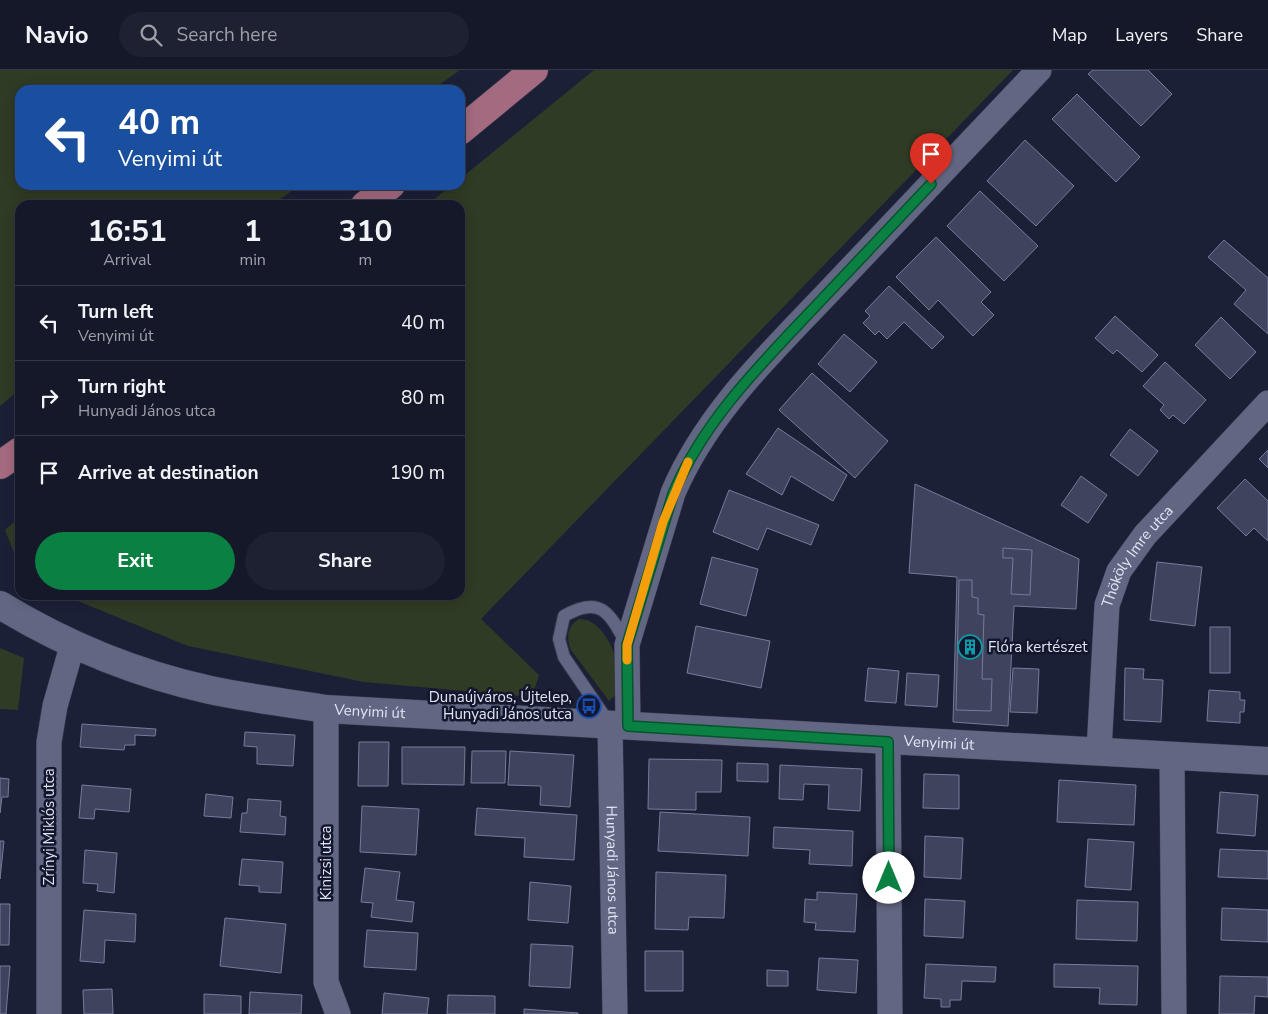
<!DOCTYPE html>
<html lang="en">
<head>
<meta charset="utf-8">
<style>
  :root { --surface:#151829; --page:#1e2131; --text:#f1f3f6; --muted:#9da0a8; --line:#343746; --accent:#0b8043 }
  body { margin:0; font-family:"Nunito Sans",sans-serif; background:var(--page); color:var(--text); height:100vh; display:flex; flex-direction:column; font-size:19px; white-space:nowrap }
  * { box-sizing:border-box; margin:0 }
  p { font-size:16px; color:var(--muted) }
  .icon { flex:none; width:28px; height:28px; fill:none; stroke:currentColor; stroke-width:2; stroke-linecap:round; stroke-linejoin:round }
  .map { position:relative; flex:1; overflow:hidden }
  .sheet { position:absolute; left:15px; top:130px; width:450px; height:400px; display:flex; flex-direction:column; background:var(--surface); border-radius:15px; box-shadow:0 2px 12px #0003,0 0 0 1px var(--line) }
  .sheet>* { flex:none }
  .guide { position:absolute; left:15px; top:15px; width:450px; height:105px; border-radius:15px; box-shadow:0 2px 12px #0003,0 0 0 1px var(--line); background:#1a4fa0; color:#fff; overflow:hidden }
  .pin { position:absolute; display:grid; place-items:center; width:42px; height:42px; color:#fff; margin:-51px -21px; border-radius:50% 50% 50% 0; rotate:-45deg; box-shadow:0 0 5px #0007 }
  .pin .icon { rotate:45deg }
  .me { position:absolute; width:55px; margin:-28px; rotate:0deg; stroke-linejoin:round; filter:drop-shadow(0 0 4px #0008) }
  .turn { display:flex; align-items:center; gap:18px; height:105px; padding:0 20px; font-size:22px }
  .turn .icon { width:65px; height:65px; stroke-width:2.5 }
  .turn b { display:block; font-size:35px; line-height:42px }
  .eta { display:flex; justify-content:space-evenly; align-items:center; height:85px; text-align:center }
  .eta b { font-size:30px; font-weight:700; line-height:35px }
  .button { display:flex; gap:10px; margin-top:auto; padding:10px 20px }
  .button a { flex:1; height:58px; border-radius:30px; background:var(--accent); color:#fff; font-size:20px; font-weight:700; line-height:58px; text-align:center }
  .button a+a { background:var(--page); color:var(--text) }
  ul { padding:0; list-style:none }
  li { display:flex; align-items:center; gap:15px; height:75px; padding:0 20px; border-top:1px solid var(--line) }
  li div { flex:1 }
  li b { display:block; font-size:19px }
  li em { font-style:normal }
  header { display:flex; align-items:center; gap:30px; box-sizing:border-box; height:70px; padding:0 25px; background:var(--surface); border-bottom:1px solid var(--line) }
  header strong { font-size:24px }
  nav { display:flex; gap:28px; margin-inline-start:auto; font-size:18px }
  .search { width:350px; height:45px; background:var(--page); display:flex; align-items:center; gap:12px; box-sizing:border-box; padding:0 18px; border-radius:28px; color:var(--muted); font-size:19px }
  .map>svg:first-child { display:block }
</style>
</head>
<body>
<header>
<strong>Navio</strong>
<div class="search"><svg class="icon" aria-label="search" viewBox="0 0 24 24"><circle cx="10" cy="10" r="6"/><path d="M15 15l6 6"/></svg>Search here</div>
<nav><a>Map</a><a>Layers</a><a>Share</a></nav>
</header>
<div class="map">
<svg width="1268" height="944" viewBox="0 0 1268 944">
  <rect width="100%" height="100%" fill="#1c2037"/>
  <path fill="#2f3b24" d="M 0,0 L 460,0 L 432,20 L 20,20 L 20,115 L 300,115 L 272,135 L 20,135 L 20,319 L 0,336 Z
    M 594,0 L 1013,0 L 481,549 L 539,605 L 532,627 L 364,612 L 188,576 L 63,525 L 460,525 L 460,135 L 427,135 L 452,115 L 460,115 L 460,109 Z
    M 20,447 L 20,493 L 17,490 L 5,460 Z
    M 579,549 C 609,547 633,616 609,631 L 571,580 C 566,568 567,556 579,549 Z
    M 0,578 L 24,588 L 18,640 L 0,639 Z"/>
  <path fill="#3f445e" stroke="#767b98" d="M 1093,0 L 1148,0 L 1172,24 L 1141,56 L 1088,4 Z
    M 1077,24 L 1140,87 L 1116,112 L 1052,49 Z
    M 1025,70 L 1074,116 L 1036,156 L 987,111 Z
    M 980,121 L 1038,176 L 1004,211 L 947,156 Z
    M 936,167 L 991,222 L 981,232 L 994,245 L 973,266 L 938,230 L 929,240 L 896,207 Z
    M 1224,170 L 1268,208 L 1268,264 L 1234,234 L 1246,220 L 1208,187 Z
    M 889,216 L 944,267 L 932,279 L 904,252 L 887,269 L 879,261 L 875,265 L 863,253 L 870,246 L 865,241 Z
    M 1115,246 L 1158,285 L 1142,302 L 1117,280 L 1113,284 L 1095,268 Z
    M 1221,247 L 1256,282 L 1230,309 L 1195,275 Z
    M 844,264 L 877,292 L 850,322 L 818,294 Z
    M 1165,292 L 1206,330 L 1184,354 L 1173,345 L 1169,349 L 1160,340 L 1164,335 L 1143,316 Z
    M 812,303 L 888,371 L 855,408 L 779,340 Z
    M 778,358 L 847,405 L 833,431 L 791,406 L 782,425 L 746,404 Z
    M 1130,359 L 1158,381 L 1138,406 L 1110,385 Z
    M 1268,380 L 1268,398 L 1259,389 Z
    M 1081,406 L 1107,425 L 1088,453 L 1061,435 Z
    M 1245,409 L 1268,431 L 1268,471 L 1254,458 L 1246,466 L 1217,438 Z
    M 915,414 L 1079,489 L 1076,539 L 1014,536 L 1008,656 L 953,652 L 957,507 L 909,503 Z
    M 729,420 L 819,455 L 811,475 L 767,458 L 758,480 L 713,462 Z
    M 1003,478 L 1032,480 L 1030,525 L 1011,524 L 1013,488 L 1003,488 Z
    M 712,487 L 758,499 L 746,546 L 700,534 Z
    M 1157,492 L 1202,497 L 1195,556 L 1150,550 Z
    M 959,510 L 972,510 L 972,527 L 978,528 L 978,544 L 984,545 L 982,609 L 992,609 L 991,641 L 956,640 Z
    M 696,556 L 770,571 L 761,618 L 687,603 Z
    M 1210,557 L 1230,557 L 1230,603 L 1210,603 Z
    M 868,598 L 899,601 L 896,633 L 865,631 Z
    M 1013,598 L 1039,599 L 1037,643 L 1010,642 Z
    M 1125,598 L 1144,599 L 1143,609 L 1163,610 L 1161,652 L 1124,650 Z
    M 907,603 L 939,605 L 937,637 L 905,635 Z
    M 1209,620 L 1240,622 L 1240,630 L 1245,630 L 1244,642 L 1240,642 L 1240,653 L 1207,651 Z
    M 82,654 L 156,659 L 155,666 L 135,665 L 135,675 L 125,675 L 124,680 L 80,677 Z
    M 245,662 L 295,665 L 293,696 L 257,694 L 257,677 L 244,676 Z
    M 359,672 L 389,672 L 388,716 L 358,716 Z
    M 402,677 L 465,677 L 464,715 L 402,714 Z
    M 472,681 L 506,681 L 505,713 L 471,713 Z
    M 510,681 L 574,685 L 570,737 L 540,735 L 541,716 L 508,715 Z
    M 649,689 L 722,690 L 721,722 L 696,722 L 696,740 L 648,739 Z
    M 737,693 L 768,694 L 768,712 L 737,711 Z
    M 780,695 L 862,699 L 860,741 L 828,739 L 829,715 L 804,714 L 803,730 L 779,729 Z
    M 924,704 L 959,705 L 959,739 L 923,738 Z
    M 0,708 L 9,709 L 8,727 L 2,727 L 0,743 Z
    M 1059,710 L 1136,715 L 1134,755 L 1057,752 Z
    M 82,715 L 131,719 L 129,742 L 95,739 L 94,749 L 79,748 Z
    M 1220,722 L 1258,725 L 1255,766 L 1217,763 Z
    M 206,724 L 233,727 L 231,748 L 204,746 Z
    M 248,729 L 281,731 L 280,746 L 286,747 L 285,765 L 240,762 L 242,743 L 247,743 Z
    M 362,736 L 419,739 L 416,785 L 360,782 Z
    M 477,738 L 577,745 L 574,790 L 524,787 L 525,768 L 475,765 Z
    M 660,742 L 750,747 L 748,786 L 658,781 Z
    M 774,757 L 853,761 L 852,796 L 809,794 L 810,780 L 773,778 Z
    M 925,766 L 963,768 L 961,809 L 924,807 Z
    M 1088,769 L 1134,772 L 1131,820 L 1085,817 Z
    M 0,771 L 4,771 L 0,809 Z
    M 1220,779 L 1268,781 L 1268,809 L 1218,807 Z
    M 85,780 L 117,783 L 114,823 L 97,821 L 98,814 L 83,813 Z
    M 242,789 L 283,792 L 281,823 L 259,822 L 259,816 L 239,815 Z
    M 365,798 L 400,802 L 396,830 L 414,832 L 412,852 L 371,847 L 373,833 L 361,832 Z
    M 656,802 L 726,805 L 724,848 L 689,847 L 688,860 L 655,859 Z
    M 530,812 L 571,816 L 568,853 L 528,850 Z
    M 817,822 L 857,824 L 855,862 L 815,860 L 816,853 L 804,852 L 805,829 L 817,830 Z
    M 925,829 L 965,831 L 963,868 L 924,866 Z
    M 1077,830 L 1138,832 L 1137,871 L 1076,869 Z
    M 0,834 L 10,834 L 9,875 L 0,875 Z
    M 1222,838 L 1268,840 L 1268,872 L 1221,870 Z
    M 84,840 L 136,844 L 135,872 L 105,870 L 104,893 L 80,891 Z
    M 225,848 L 286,854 L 281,903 L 220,896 Z
    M 367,860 L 418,863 L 416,900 L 364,897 Z
    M 531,874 L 573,876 L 570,918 L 529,916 Z
    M 645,881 L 683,881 L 683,921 L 645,921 Z
    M 819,888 L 858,890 L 856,923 L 817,920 Z
    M 926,894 L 996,897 L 995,912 L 962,911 L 961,930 L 950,930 L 950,937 L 941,937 L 941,929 L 924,928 Z
    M 1054,894 L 1138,896 L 1137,935 L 1099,934 L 1100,918 L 1054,917 Z
    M 0,896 L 10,896 L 6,944 L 0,944 Z
    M 767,900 L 788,901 L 788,916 L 767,916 Z
    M 1220,906 L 1268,907 L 1268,927 L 1255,926 L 1254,944 L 1219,944 Z
    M 112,919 L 113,944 L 84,944 L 83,920 Z
    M 250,922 L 302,925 L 301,944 L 249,944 Z
    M 384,923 L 429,928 L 427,944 L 382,944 Z
    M 204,924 L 241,926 L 241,944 L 204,944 Z
    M 448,925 L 495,926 L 495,944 L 447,944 Z
    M 524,939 L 578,943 L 578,944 L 524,944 Z"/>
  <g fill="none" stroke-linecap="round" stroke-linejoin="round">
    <g stroke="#37394d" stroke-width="14">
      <path id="lane" d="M 609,653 L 564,587 L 559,569 L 564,546 C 600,525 609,542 626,573"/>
    </g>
    <g stroke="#37394d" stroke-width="26">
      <g id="street">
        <path d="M 326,639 L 326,912 L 338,944"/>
        <path id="s1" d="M 610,655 L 615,944"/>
        <path d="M 628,656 L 627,575 L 673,423 C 708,340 777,277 838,212 C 905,142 972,71 1039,0"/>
        <path d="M 888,672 L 890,944"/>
        <path id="s2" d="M 1099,681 L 1107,535 L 1119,501 L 1145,465 L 1268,333"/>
        <path d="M 1172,686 L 1174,944"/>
        <path d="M 49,944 L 49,672 L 55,636 L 73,573"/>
      </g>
    </g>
    <g stroke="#37394d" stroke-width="29">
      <g id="secondary">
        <path id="s3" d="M 0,535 C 64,574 137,604 210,620 C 248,628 288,633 326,639 L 1268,691"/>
      </g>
    </g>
    <g stroke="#37394d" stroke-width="29">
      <path id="primary" d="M 460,61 L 534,0
        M 365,135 L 391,115
        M 0,395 L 20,381"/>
    </g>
    <use href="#lane" stroke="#616682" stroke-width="12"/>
    <use href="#street" stroke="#616682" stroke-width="25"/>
    <use href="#secondary" stroke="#616682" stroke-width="28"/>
    <use href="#primary" stroke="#a46a7f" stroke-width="28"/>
  </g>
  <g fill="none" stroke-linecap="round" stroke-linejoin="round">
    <g stroke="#07532c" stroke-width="12">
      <path id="route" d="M 889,808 L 888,672 L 628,656 L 627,575 L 673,424 C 703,352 759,296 812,240 C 852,198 891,156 931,114"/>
    </g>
    <use href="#route" stroke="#0b8043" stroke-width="9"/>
    <path stroke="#f59e0b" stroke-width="9" d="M 627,590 L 627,575 L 663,452 L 688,392"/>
  </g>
  <defs>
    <g id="building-ring" transform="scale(1.25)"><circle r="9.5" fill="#13172d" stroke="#0f9aa8" stroke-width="1.5"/><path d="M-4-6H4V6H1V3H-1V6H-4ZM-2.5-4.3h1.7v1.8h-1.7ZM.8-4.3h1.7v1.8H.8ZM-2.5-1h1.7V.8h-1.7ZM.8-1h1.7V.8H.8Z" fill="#0f9aa8"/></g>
    <g id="bus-ring" transform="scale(1.25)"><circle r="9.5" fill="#13172d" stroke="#1a4fb4" stroke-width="1.5"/><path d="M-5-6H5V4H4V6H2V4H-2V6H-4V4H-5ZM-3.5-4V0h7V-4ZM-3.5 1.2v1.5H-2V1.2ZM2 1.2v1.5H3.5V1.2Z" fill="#1a4fb4"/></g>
  </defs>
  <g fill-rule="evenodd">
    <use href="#building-ring" x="970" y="577"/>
    <use href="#bus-ring" x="589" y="636"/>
  </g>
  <g text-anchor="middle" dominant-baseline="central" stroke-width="5" stroke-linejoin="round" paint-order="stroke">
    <g font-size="15" fill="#e2e5f5" stroke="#13172d">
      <text stroke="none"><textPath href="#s2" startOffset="204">Thököly Imre utca</textPath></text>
      <text stroke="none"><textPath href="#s3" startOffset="389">Venyimi út</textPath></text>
      <text stroke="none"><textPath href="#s3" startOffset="959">Venyimi út</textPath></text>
      <text transform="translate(49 757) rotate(-90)">Zrínyi Miklós utca</text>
      <text transform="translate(326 793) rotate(-90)">Kinizsi utca</text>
      <text stroke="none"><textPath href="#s1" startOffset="145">Hunyadi János utca</textPath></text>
    </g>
    <g font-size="15" fill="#e2e5f5" stroke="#13172d" text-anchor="start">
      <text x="988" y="577">Flóra kertészet</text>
      <text x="572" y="627" text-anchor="end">Dunaújváros, Újtelep,<tspan x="572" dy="17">Hunyadi János utca</tspan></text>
    </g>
  </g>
</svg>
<div class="pin" style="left:931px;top:114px;background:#d93025"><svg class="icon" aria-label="arrive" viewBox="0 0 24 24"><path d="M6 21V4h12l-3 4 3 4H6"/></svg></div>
<svg class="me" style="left:889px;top:808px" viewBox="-20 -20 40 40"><circle r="19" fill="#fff"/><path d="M0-13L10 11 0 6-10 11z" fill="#0b8043"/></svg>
<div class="guide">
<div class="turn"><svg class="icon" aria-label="left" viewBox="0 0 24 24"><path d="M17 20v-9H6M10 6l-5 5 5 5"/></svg><div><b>40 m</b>Venyimi út</div></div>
</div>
<section class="sheet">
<div class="eta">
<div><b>16:51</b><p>Arrival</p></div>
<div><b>1</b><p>min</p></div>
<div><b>310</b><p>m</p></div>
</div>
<ul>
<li><svg class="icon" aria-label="left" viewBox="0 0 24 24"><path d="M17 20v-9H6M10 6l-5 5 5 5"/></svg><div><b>Turn left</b><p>Venyimi út</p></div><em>40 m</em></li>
<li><svg class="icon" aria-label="right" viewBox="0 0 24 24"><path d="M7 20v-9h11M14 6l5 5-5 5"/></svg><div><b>Turn right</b><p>Hunyadi János utca</p></div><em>80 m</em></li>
<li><svg class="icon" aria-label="arrive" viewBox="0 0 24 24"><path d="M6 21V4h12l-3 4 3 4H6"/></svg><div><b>Arrive at destination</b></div><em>190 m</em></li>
</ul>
<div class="button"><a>Exit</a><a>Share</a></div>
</section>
</div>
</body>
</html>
